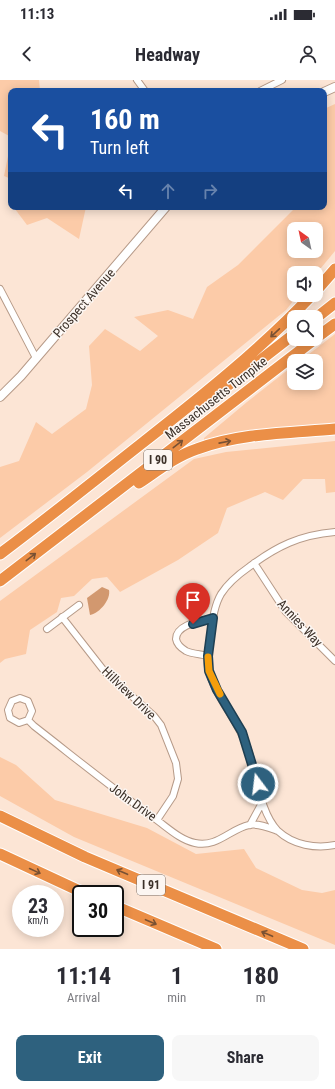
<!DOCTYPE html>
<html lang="en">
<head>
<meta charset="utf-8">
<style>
  :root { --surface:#fff; --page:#f7f7f7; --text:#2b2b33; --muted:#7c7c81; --accent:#2e617e }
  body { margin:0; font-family:"Roboto Condensed",sans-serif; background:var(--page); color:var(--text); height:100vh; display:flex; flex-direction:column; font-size:15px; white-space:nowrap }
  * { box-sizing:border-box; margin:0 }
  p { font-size:13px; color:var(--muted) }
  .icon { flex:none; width:22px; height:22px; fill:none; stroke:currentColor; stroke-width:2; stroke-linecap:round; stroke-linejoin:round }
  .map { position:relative; height:869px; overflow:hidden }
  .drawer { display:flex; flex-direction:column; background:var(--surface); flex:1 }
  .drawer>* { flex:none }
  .hud { position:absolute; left:8px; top:8px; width:319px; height:122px; border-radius:8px; box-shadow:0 2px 10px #0003; background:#1a4fa0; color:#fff; overflow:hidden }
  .needle { width:26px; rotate:327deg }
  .fabs { position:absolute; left:287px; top:142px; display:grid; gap:8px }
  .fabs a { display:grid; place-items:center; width:36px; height:36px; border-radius:8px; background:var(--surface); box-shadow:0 2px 10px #0003; font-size:20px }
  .speed { position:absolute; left:12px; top:805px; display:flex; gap:8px; font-size:20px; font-weight:700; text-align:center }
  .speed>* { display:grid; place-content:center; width:52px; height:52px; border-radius:50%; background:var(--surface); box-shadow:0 2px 10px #0003; line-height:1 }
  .speed small { font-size:10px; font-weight:400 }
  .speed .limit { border:2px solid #111; border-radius:6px; background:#fff; color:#111 }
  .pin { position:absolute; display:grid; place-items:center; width:34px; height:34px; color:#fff; margin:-41px -17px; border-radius:50% 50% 50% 0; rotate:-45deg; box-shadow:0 0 4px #0007 }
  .pin .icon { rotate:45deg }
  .me { position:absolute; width:44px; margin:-22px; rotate:345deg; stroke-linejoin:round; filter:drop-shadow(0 0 3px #0008) }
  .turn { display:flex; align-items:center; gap:14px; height:84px; padding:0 16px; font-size:18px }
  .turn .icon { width:52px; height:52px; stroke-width:2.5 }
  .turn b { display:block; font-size:28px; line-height:34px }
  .lanes { display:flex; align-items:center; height:38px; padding:0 16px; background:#0003; justify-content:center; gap:20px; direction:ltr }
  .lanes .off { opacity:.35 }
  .eta { display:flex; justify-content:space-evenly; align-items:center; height:68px; text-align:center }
  .eta b { font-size:24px; font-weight:700; line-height:28px }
  .button { display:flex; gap:8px; margin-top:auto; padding:8px 16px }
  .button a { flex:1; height:46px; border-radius:8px; background:var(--accent); color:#fff; font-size:16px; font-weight:700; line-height:46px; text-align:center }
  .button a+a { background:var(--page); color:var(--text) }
  .status { display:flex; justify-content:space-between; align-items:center; height:28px; padding:0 20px; background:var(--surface); direction:ltr }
  .status svg { height:11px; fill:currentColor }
  header { display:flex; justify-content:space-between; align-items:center; height:52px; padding:0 16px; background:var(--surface); font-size:18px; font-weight:700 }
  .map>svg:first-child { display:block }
</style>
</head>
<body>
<div class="status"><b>11:13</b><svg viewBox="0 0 49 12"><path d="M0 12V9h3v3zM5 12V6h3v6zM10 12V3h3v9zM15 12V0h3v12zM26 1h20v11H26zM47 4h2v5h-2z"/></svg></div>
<header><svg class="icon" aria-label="back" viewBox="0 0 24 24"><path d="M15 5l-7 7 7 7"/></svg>Headway<svg class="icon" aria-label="person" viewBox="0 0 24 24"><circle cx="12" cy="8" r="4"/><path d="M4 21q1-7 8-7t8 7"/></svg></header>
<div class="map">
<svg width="335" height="869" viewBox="0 0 335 869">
  <rect width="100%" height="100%" fill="#fce5d5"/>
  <path fill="#fccba8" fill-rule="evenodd" d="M 0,0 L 39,0 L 40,11 L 11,11 L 11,57 L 0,51 Z
    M 335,24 L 335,171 L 316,194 L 294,193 L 294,215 L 298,215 L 286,230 L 87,392 L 0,458 L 0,387 L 19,381 L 36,342 L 52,354 L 86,329 L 92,305 L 89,266 L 105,249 L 140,271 L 158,256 L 134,237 L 168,230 L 193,239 L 207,207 L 238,185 L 296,127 L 324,127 L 324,29 ZM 294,149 L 316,149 L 316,171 L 294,171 Z
    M 11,61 L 11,99 L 4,96 Z
    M 17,127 L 86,127 L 79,159 L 47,138 L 27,145 L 15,129 Z
    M 335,254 L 335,344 L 204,361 L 204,358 L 247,322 L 294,285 L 294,303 L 316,303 L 316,281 L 300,281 Z
    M 335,361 L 335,412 L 326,413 L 325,399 L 303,399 L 283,420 L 265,412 L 227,428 L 218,453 L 178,480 L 120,512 L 107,497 L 92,499 L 74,516 L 61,518 L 57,532 L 30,550 L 26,574 L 5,579 L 0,583 L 0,521 L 194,379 L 226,372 Z
    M 0,677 L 16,685 L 55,720 L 147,748 L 196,774 L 244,769 L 256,788 L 302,810 L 322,813 L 335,810 L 335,865 L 74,757 L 0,716 Z"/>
  <path fill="#d2986f" d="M 102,507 L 109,510 C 111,519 100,533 90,535 L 87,518 Z"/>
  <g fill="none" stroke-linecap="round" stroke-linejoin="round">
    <g stroke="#b69a88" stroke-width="8">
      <path id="minor" d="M 137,0 L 145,11
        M 260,11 L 282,0
        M 0,209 L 36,278
        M 335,452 C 300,455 277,466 249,487 C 239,494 228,503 221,514 C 214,526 212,541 211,555 C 209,566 206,577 208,588 C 214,615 236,638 246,664 C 256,689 259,732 278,751 C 293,765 316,769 335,765
        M 254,483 L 286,532 L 335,581
        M 62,537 L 105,592 L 154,636 L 161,645 L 176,683 L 178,699 L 173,716 L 157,740
        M 47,549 L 79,525
        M 208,576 C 201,574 192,574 186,571 C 181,568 177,565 176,559 C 176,544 202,541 213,538
        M 28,640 L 19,643 L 10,638 L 8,630 L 12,621 L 20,618 L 28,621 L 32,631 L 28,640 L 34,646 C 74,677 113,709 154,738 C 167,747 180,760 195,763 C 217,768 230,749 249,745 C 259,743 270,748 278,751
        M 250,745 L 263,721"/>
    </g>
    <g stroke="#b69a88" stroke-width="10">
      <path id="tertiary" d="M 324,12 L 335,7
        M 0,317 L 21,296 L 166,127"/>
    </g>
    <g stroke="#fff" stroke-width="13">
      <path id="motorway" d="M 316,211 L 335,189
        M 316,238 L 335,223
        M 316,258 L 335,244
        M 204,324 L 294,254
        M 139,403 C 157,391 176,376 197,369 C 240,353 290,353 335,349
        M 0,474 C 48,438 94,401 141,364 C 201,317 260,270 312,215
        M 0,501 L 315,259
        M 0,736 L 85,777 L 303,869
        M 0,774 L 86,814
        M 115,826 L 216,869"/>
    </g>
    <use href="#minor" stroke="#fff" stroke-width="6"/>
    <use href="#tertiary" stroke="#fff" stroke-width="8"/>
    <use href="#motorway" stroke="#eb8f47" stroke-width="11"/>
  </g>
  <defs><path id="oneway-shaft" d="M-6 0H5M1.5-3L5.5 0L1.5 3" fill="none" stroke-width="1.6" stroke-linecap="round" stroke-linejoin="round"/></defs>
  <g stroke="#795133">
    <use href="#oneway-shaft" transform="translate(275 253) rotate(137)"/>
    <use href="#oneway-shaft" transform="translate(225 362) rotate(-11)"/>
    <use href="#oneway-shaft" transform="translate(178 364) rotate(-38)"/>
    <use href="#oneway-shaft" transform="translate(31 477) rotate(-38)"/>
    <use href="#oneway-shaft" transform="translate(35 791) rotate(25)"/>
    <use href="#oneway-shaft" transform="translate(122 792) rotate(-157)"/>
    <use href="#oneway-shaft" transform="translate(151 842) rotate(23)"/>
    <use href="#oneway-shaft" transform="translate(267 854) rotate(-157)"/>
  </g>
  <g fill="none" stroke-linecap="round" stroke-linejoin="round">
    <g stroke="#1e3f52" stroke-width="10">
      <path id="route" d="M 193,544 L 213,538 L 208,576 L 209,591 L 217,610 L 242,652 L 258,704"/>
    </g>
    <use href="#route" stroke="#2e617e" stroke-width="7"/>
    <path stroke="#f59e0b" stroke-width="7" d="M 208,577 L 209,591 L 220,614"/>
  </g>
  <g text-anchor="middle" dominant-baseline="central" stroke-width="3" stroke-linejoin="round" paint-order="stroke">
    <g fill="#fcf6f2" stroke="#756b65" stroke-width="1">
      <rect x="144" y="370" width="28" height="20" rx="3"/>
      <rect x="137" y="795" width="28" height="20" rx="3"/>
    </g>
    <g font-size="12" font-weight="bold" fill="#3b3028">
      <text x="158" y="380">I 90</text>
      <text x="151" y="805">I 91</text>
    </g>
    <g font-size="13" fill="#3b3028" stroke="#fcf6f2">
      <text transform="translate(84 223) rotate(-49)">Prospect Avenue</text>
      <text transform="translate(216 318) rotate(-38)">Massachusetts Turnpike</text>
      <text transform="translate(300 543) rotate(47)">Annies Way</text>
      <text transform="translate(129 613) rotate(44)">Hillview Drive</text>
      <text transform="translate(133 722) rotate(36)">John Drive</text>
    </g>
  </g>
</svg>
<div class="fabs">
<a><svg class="needle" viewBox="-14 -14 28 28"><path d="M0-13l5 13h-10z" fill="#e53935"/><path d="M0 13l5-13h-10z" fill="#7c7c81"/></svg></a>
<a><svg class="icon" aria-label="sound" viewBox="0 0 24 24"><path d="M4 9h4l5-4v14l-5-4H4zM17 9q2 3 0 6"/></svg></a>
<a><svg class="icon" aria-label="search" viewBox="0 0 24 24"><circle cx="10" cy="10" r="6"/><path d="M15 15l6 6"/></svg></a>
<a><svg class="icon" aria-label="layers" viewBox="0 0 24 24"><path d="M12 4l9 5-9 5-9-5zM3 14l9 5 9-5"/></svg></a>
</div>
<div class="speed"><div>23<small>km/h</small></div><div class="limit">30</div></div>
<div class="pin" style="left:193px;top:544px;background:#d93025"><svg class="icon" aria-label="arrive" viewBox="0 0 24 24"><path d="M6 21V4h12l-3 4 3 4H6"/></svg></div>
<svg class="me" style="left:258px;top:704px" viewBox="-20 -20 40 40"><circle r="17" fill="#2e617e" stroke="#fff" stroke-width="3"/><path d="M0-11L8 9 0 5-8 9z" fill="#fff"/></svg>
<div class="hud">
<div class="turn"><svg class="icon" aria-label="left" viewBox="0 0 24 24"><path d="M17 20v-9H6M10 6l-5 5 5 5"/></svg><div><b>160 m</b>Turn left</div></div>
<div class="lanes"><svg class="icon" aria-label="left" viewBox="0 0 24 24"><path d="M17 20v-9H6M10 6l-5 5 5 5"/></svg><svg class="icon off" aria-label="ahead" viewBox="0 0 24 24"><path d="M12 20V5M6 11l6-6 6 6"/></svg><svg class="icon off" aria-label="right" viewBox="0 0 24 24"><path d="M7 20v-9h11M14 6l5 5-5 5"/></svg></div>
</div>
</div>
<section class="drawer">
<div class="eta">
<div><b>11:14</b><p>Arrival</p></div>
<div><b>1</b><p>min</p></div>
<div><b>180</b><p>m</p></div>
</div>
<div class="button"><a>Exit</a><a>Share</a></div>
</section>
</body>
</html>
